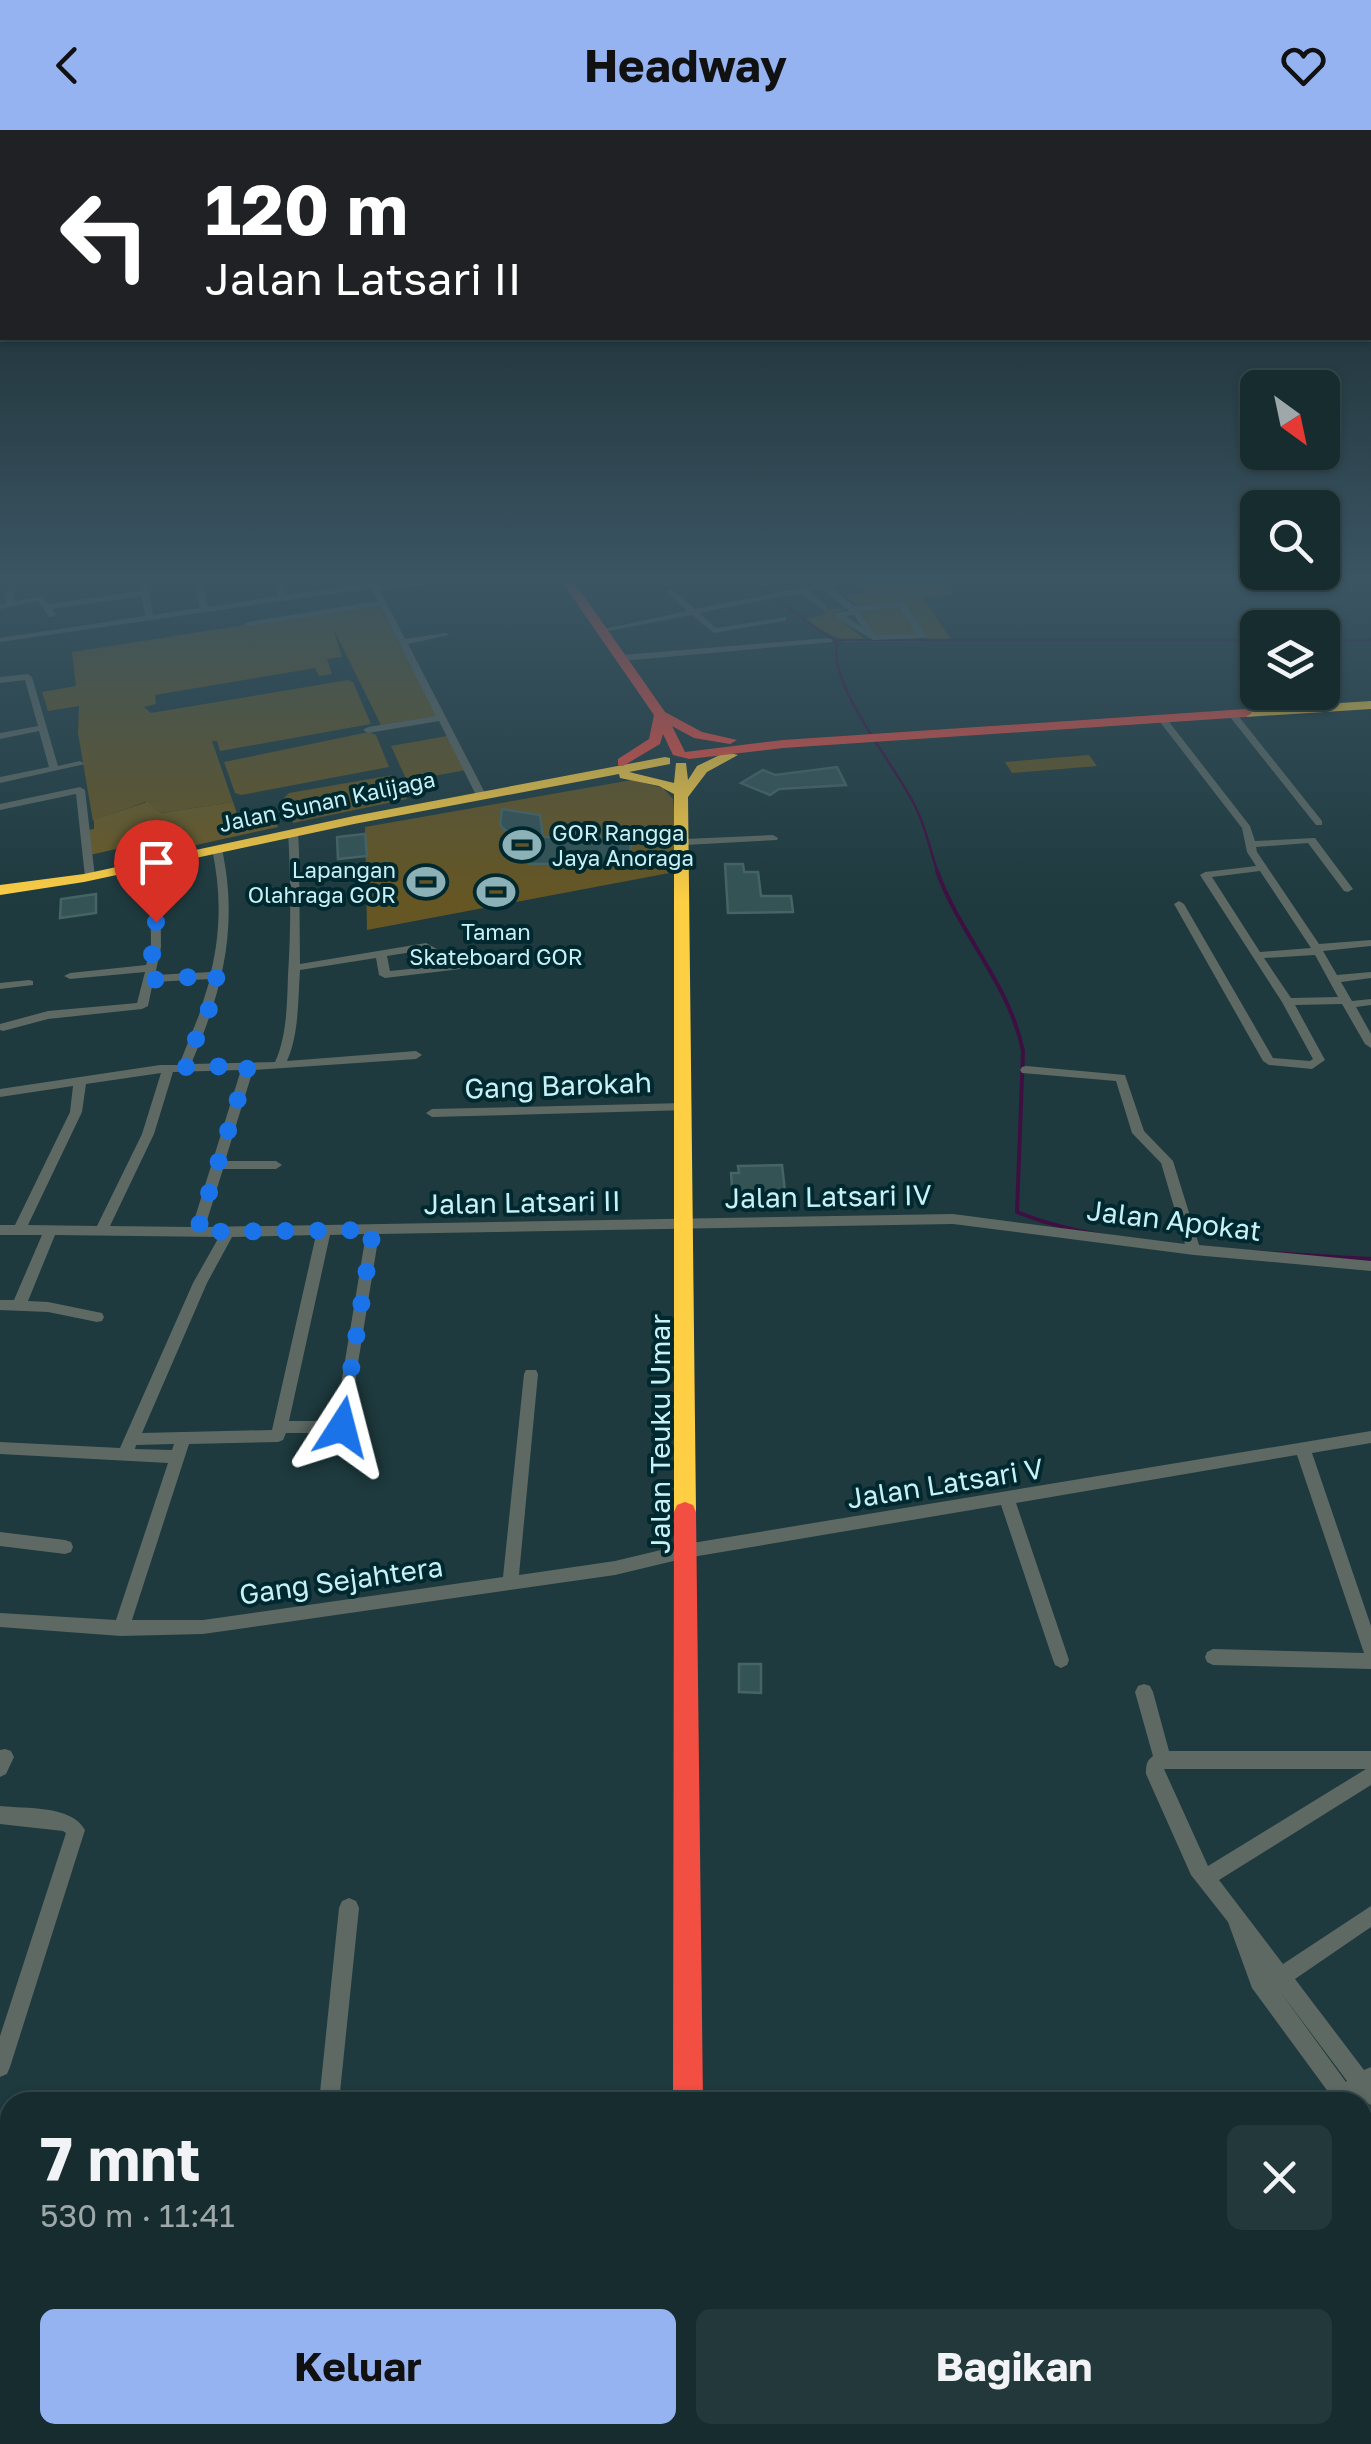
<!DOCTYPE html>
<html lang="id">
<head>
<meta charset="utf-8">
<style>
  :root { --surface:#162c2e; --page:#23383a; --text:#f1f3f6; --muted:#9ea7aa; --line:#35484a; --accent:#95b2f1 }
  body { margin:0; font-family:"Golos Text",sans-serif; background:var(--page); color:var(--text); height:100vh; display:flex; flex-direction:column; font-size:38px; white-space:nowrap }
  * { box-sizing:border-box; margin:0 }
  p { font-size:32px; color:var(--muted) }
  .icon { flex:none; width:55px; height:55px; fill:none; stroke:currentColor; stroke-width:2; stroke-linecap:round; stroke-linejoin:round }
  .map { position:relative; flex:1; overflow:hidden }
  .drawer { position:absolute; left:0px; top:1962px; width:1372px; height:352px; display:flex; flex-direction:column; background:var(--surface); border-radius:30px 30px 0 0; box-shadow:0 2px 8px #0004,0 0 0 2px var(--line) }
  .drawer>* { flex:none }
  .hud { position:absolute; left:0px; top:0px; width:1372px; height:210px; box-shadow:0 2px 8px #0004,0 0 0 2px var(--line); background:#202124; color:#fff; overflow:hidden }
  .needle { width:65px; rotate:147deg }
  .fabs { position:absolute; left:1240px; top:240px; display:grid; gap:20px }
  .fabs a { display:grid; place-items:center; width:100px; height:100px; border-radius:15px; background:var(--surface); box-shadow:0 2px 8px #0004,0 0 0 2px var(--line); font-size:50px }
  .pin { position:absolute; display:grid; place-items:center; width:85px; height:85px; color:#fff; margin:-102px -42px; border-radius:50% 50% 50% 0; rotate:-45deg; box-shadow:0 0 10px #0007 }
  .pin .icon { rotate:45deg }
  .me { position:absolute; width:110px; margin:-55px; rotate:9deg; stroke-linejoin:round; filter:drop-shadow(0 0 8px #0008) }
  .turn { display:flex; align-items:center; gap:35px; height:210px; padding:0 40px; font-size:45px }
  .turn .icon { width:130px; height:130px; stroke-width:2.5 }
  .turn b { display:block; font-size:70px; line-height:85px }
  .round { display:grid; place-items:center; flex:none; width:105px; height:105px; border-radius:15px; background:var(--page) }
  .overview { display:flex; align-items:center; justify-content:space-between; height:170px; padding:0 40px }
  h1 { font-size:60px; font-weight:700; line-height:75px }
  .action { display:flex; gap:20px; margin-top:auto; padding:20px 40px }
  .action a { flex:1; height:115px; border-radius:15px; background:var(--accent); color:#111; font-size:40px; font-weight:700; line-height:115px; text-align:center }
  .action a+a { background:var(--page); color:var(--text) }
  header { display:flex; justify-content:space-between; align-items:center; height:130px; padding:0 40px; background:var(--accent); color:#111; font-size:45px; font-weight:700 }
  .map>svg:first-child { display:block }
</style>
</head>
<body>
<header><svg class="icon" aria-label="back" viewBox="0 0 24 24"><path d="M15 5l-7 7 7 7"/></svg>Headway<svg class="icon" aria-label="heart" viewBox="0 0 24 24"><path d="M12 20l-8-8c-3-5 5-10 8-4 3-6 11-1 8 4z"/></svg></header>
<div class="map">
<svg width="1371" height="2314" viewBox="0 0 1371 2314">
  <rect width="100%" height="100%" fill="#1e3a3e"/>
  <path fill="#665623" d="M 865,449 L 937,449 L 953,464 L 923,468 L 952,511 L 845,512 L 803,490 L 826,484 L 822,480 L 849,478 L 832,484 L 866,510 L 927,509 L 904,473 L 859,476 L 845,466 L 867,462 L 854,451 Z
    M 378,474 L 437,586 L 381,595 L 333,498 L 342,527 L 327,529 L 332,544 L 319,546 L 315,538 L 155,565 L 156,574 L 144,577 L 151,583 L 348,550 L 353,552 L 371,594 L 220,621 L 217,611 L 212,611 L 233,672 L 161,683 L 145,672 L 93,691 L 78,603 L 79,576 L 48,581 L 42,562 L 76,556 L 72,522 Z
    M 900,476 L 919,506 L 876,507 L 859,480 Z
    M 369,602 L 376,605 L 389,637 L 241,665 L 235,663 L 224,632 Z
    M 447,606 L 466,640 L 407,651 L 391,616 Z
    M 1089,625 L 1097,636 L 1012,643 L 1005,632 Z
    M 393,645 L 407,669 L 293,693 L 283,669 L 289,663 Z
    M 632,650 L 663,658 L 673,669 L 680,741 L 367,800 L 365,697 Z
    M 500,2305 L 655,2305 L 655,2314 L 499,2314 Z
    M 828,2305 L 1042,2305 L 1133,2314 L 828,2314 Z"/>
  <path fill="#6c5b25" d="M 147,672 L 161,683 L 233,672 L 237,684 L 272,677 L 278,697 L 169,721 L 164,708 L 90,725 L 87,700 L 94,699 L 94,690 Z"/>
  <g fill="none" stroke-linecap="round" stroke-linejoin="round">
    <path stroke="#3e1042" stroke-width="2.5" d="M 747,449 L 829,507
      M 829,507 L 837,514 C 828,556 896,636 915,676 C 926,697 930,721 938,743
      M 837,510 L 1258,510
      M 1322,511 L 1371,510"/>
    <path stroke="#3e1042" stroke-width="4" d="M 937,741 C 960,805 1009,853 1023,921 L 1017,1082 C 1109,1120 1269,1122 1371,1129"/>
  </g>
  <path fill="#335355" stroke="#466464" stroke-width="2.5" d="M 837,637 L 846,655 L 779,659 L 770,665 L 741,653 L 763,640 L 775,645 Z
    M 502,679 L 540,685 L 543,707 L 631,707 L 630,733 L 530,734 L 534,702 L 506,701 L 500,695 Z
    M 365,704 L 367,726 L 338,729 L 337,707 Z
    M 725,734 L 743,734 L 744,742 L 758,742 L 761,766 L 791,766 L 793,782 L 728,783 Z
    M 96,764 L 96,783 L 60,788 L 61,769 Z
    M 782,1035 L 785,1061 L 753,1062 L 754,1072 L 733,1073 L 731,1043 L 739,1043 L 738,1036 Z
    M 739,1534 L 761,1534 L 761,1563 L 739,1562 Z"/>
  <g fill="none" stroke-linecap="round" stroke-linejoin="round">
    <path fill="#5e6963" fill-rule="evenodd" d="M 10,449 L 18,449 L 13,468 L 15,471 L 40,466 L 49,474 L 141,461 L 139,449 L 147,449 L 153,485 L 200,478 L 194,449 L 202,449 L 208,477 L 279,466 L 273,449 L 281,449 L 287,465 L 369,453 L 368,449 L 374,449 L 378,455 L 432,449 L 455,449 L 451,451 L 380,460 L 405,509 L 445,503 L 449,505 L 408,514 L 486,665 L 481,668 L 476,665 L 439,591 L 368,603 L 363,600 L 368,597 L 436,586 L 380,476 L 248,496 L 244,494 L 248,492 L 378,471 L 371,458 L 0,512 L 0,508 L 145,486 L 142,466 L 52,479 L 56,485 L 52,487 L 49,487 L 38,471 L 0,479 L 0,475 L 7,473 L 5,468 Z
      M 219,449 L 233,449 L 222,452 Z
      M 846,449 L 861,449 L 830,457 L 854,476 L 904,472 L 926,506 L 925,508 L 873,510 L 835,487 L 835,483 L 849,481 L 822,458 L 808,461 L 827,476 L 827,480 L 824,480 L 800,463 L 699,483 L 716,498 L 786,487 L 786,491 L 783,491 L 714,503 L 692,485 L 603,502 L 599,500 L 687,481 L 668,463 L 667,461 L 671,459 L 695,479 ZM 899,477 L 916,504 L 875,505 L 859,481 ZM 854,485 L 862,497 L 845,486 Z
      M 829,508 L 833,510 L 832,512 L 622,531 L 618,528 L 622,525 Z
      M 28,544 L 32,547 L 58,636 L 80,631 L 85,634 L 0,653 L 0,647 L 49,637 L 39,601 L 0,609 L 0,603 L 38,596 L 25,550 L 0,553 L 0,547 Z
      M 1230,583 L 1236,583 L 1322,691 L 1322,695 L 1316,695 L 1230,587 Z
      M 1160,588 L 1166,588 L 1250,696 L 1255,711 L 1315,708 L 1353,759 L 1348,762 L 1344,761 L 1308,713 L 1256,717 L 1257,722 L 1319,814 L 1371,810 L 1371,816 L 1323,821 L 1337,845 L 1371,842 L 1371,848 L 1341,852 L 1352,871 L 1371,869 L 1371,875 L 1356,877 L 1371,904 L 1371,918 L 1365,914 L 1342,874 L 1295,875 L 1325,930 L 1312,939 L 1269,935 L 1263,931 L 1174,774 L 1179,771 L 1184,774 L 1273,928 L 1310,931 L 1313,929 L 1282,872 L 1200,745 L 1205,742 L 1256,736 L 1247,722 L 1242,698 L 1160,592 ZM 1260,741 L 1311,818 L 1260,822 L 1212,747 ZM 1315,825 L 1338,867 L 1291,868 L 1264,828 Z
      M 80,657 L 85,660 L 95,747 L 90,750 L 85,747 L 76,664 L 0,680 L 0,674 Z
      M 293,699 L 298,702 L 299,721 L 300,834 L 426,813 L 437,819 L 439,835 L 494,829 L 499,832 L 494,835 L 385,848 L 379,845 L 376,828 L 300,840 C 298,870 299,904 287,931 L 416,921 L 422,925 L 416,929 L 253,940 L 225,1031 L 276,1031 L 282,1035 L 276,1039 L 223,1039 L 205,1097 L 953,1084 L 1185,1114 L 1161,1033 L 1132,1003 L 1116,951 L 1022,943 L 1020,940 L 1022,937 L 1026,936 L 1125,945 L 1144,1001 L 1173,1031 L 1199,1115 L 1371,1131 L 1371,1141 L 1194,1125 L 953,1094 L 379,1104 L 346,1307 L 341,1309 L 336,1307 L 334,1303 L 286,1303 L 283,1310 L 278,1312 L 189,1314 L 132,1490 L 203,1490 L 503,1447 L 524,1244 L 526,1240 L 536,1240 L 538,1244 L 519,1445 L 615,1431 L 686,1414 L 1371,1301 L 1371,1313 L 1312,1323 L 1371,1496 L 1371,1539 L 1213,1535 L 1207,1532 L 1205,1527 L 1207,1522 L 1213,1519 L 1364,1523 L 1297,1325 L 1016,1373 L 1069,1530 L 1067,1535 L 1061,1538 L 1055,1535 L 1053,1530 L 1001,1375 L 686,1428 L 615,1445 L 203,1504 L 121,1506 L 0,1497 L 0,1483 L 116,1490 L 168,1333 L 0,1324 L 0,1312 L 120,1318 L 193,1153 L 219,1107 L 55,1105 L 28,1171 L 48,1172 L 97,1182 L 102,1183 L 104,1187 L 102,1191 L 97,1192 L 48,1182 L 0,1180 L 0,1170 L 14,1170 L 42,1105 L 0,1105 L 0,1095 L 15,1095 L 70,982 L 73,956 L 0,967 L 0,959 L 160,935 L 179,935 L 199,885 L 210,849 L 153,852 L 148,876 L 142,879 L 48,889 L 3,901 L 0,900 L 0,894 L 48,881 L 137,873 L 145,842 L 70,849 L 64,846 L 70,843 L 146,835 L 151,817 L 150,733 L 155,730 L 160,733 L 161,817 L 155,845 L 211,842 C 221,800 221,761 212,719 L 217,716 L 222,719 C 239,798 222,862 191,934 L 275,932 C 287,906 287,874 288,845 C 291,798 291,750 288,702 ZM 425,820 L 427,821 L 428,837 L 390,841 L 387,826 ZM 241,940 L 192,1097 L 110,1096 L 154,1004 L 173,942 ZM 161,943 L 142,1004 L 97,1096 L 28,1095 L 82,982 L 86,954 ZM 366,1104 L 335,1291 L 289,1291 L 330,1105 ZM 316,1105 L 272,1300 L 142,1303 L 207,1153 L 232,1107 ZM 174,1314 L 172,1320 L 135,1319 L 136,1315 Z
      M 773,705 L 778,708 L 777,710 L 685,715 L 680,712 L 685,709 Z
      M 29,850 L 33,851 L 33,855 L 0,859 L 0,853 Z
      M 685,973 L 691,977 L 689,980 L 432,987 L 426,983 L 432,979 Z
      M 0,1402 L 65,1410 L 71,1412 L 73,1417 L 71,1422 L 65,1424 L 0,1416 Z
      M 1144,1554 L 1150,1556 L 1153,1562 L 1169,1621 L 1371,1621 L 1371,1655 L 1219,1750 L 1283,1834 L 1371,1776 L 1371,1797 L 1295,1849 L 1364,1940 L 1371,1937 L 1371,1975 L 1364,1972 L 1359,1967 L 1351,1972 L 1323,1972 L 1329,1963 L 1252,1858 L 1228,1792 L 1191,1745 L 1146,1644 C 1146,1636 1146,1631 1153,1626 L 1135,1562 L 1138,1556 ZM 1164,1639 L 1366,1639 L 1208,1736 ZM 1279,1860 L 1347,1951 L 1346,1952 Z
      M 5,1619 L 11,1621 L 14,1627 L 6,1644 L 0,1647 L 0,1620 Z
      M 0,1676 C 26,1679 72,1675 85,1700 L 10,1937 L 7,1944 L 0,1947 L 0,1906 L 66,1703 L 63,1701 L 0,1694 Z
      M 349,1768 L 356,1771 L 359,1778 L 339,1972 L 319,1972 L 339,1778 L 342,1771 Z
      M 0,2063 L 10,2064 L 10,2086 L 0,2085 Z
      M 1362,2192 L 1371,2196 L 1371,2247 L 1362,2247 L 1362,2225 L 1367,2225 L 1362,2222 Z"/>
    <path fill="#16e098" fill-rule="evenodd" d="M 671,2305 L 705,2305 L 705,2314 L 671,2314 Z"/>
    <path fill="#ffcf43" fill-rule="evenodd" d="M 1371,571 L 1371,579 L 1246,587 L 1240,583 L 1246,579 Z
      M 726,622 L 738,625 L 707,642 L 688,667 L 696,1382 L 693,1389 L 685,1392 L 677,1389 L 674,1382 L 674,664 L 659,656 L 620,648 L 619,644 L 354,694 L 84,752 L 0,765 L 0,755 L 84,744 L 354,686 L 665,627 L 670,628 L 670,634 L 629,642 L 674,653 L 676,633 L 686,633 L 688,650 L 697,636 Z"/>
    <path fill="#f24e42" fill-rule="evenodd" d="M 560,449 L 572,449 L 665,582 L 702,602 L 737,610 L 730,614 L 694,608 L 672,596 L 685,622 L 783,610 L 1246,579 L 1252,583 L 1246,587 L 783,618 L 689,629 L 673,625 L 663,604 L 660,614 L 623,636 L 618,635 L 618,629 L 649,609 L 654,585 Z
      M 685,1372 L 693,1375 L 696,1382 L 703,1972 L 673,1972 L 674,1382 L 677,1375 Z"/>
  </g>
  <linearGradient id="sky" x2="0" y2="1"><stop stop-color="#102022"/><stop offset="0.58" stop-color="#3b5563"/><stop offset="1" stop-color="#3b5563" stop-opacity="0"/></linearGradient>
  <rect width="1371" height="773" fill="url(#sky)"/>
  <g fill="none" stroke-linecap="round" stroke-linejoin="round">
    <path stroke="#1a73e8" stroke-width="18" stroke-dasharray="0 32.4" d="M 156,792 L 149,850 L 217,845 L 209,879 L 184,937 L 248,936 L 197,1102 L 373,1100 L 342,1297"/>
  </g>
  <defs>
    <g id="stadium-bare" transform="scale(3)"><path d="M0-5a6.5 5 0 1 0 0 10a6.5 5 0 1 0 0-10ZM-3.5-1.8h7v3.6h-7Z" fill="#8cb1b6" stroke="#00292f" stroke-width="2.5" paint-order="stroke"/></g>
  </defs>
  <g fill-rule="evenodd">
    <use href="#stadium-bare" x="522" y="715"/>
    <use href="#stadium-bare" x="426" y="752"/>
    <use href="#stadium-bare" x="496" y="762"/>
  </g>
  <g text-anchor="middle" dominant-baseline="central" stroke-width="8" stroke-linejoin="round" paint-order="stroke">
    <g font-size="22" fill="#c7f1f7" stroke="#00292f">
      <text transform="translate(327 671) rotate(-12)">Jalan Sunan Kalijaga</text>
    </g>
    <g font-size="22" fill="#c7f1f7" stroke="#00292f" text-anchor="start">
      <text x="552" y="702">GOR Rangga<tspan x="552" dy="25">Jaya Anoraga</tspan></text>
      <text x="396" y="739" text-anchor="end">Lapangan<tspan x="396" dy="25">Olahraga GOR</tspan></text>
      <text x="496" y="801" text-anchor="middle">Taman<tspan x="496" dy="25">Skateboard GOR</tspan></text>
    </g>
    <g font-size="28" fill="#c7f1f7" stroke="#00292f">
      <text transform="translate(558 955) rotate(-2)">Gang Barokah</text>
      <text transform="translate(828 1066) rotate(-1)">Jalan Latsari IV</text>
      <text transform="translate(522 1072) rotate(-1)">Jalan Latsari II</text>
      <text transform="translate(1174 1090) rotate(7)">Jalan Apokat</text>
      <text transform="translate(659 1304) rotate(-90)">Jalan Teuku Umar</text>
      <text transform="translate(945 1353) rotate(-9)">Jalan Latsari V</text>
      <text transform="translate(341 1450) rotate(-8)">Gang Sejahtera</text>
    </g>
  </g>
</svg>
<div class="fabs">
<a><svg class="needle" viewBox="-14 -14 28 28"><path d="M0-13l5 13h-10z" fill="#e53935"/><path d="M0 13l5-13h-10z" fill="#9ea7aa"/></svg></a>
<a><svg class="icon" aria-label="search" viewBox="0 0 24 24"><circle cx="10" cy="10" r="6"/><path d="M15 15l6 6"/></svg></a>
<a><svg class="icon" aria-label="layers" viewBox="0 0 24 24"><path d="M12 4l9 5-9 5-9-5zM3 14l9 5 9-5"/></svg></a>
</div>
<div class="pin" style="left:156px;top:792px;background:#d93025"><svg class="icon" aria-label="arrive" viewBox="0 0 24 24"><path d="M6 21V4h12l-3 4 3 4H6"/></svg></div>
<svg class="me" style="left:342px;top:1297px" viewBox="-20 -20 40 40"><path d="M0-17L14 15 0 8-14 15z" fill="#1a73e8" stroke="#fff" stroke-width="4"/></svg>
<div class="hud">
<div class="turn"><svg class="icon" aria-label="left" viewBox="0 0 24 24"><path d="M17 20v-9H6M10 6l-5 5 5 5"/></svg><div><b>120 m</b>Jalan Latsari II</div></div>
</div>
<section class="drawer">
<div class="overview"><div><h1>7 mnt</h1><p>530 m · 11:41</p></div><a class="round"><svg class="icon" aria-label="close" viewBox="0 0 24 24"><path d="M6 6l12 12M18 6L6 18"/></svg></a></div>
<div class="action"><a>Keluar</a><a>Bagikan</a></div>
</section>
</div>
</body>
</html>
